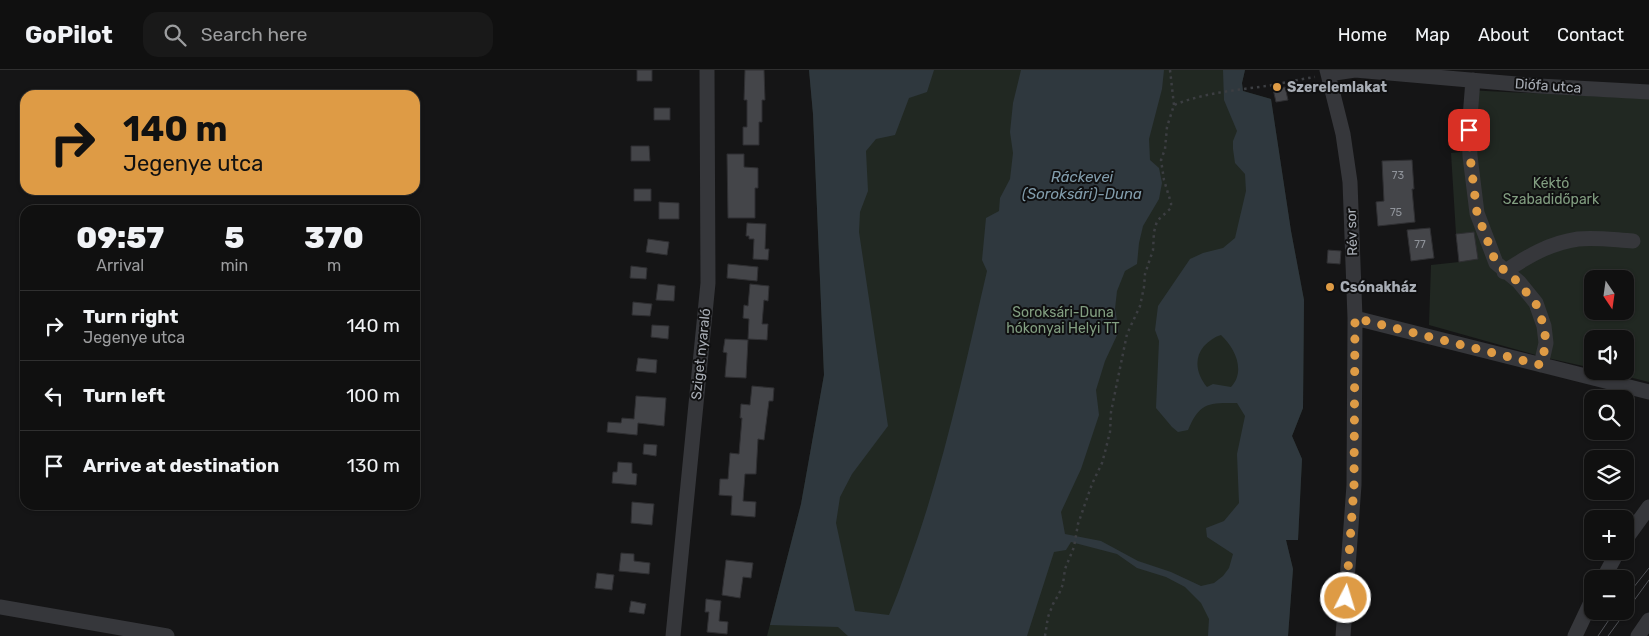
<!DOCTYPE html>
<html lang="en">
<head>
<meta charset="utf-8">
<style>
  :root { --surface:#101010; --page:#191919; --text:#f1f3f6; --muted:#9c9d9f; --line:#303030 }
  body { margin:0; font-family:Rubik,sans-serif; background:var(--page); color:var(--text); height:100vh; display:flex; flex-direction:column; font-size:19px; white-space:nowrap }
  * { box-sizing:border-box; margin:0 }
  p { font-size:16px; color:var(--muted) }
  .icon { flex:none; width:28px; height:28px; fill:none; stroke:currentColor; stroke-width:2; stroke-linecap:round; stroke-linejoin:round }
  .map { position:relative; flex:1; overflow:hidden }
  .sheet { position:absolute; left:20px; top:135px; width:400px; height:305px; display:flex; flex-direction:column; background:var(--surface); border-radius:15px; box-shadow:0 1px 4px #0004,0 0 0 1px var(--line) }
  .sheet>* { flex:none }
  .hud { position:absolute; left:20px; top:20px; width:400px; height:105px; border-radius:15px; box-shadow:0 1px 4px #0004,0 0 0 1px var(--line); background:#de9b45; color:#111; overflow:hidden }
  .needle { width:32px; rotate:167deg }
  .fabs { position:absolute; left:1584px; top:200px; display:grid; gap:10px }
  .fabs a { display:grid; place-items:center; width:50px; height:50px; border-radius:10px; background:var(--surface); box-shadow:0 1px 4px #0004,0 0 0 1px var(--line); font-size:25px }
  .pin { position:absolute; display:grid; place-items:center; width:42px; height:42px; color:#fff; margin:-21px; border-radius:10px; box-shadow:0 2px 8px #0006 }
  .me { position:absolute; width:55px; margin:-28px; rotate:5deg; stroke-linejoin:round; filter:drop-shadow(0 0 4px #0008) }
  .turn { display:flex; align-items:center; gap:18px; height:105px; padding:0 20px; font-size:22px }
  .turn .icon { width:65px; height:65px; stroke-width:2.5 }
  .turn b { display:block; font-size:35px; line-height:42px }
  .eta { display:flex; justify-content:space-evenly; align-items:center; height:85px; text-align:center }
  .eta b { font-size:30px; font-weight:800; line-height:35px }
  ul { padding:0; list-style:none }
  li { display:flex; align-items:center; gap:15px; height:70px; padding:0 20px; border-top:1px solid var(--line) }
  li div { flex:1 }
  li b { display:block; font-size:19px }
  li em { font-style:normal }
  header { display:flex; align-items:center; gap:30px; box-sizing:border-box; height:70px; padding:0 25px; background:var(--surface); border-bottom:1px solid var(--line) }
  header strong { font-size:24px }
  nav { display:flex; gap:28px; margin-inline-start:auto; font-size:18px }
  .search { width:350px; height:45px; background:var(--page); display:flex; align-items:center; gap:12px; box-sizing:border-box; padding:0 18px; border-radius:15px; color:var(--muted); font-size:19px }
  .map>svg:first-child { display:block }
</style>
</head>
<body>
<header>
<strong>GoPilot</strong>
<div class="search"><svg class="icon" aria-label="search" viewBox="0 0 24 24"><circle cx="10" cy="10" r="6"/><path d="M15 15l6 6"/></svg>Search here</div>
<nav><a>Home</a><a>Map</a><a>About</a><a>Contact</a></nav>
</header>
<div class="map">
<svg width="1649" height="566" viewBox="0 0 1649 566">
  <rect width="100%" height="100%" fill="#151516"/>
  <path fill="#212822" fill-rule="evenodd" d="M 809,0 L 1245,0 L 1242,13 L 1243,21 L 1271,29 L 1291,161 L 1304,230 L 1303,338 L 1292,366 L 1302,389 L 1298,470 L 1286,470 L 1293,499 L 1288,566 L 767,566 L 801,434 L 824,305 L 813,44 Z
    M 1466,20 L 1649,29 L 1649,312 L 1605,301 L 1625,301 L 1625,269 L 1592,269 L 1592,298 L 1543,287 L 1429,255 L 1431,195 L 1459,192 L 1456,164 L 1451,83 L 1460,82 ZM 1592,209 L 1625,209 L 1625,241 L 1592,241 Z"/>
  <path fill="#2f383e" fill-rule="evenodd" d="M 809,0 L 934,0 L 927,22 L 909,28 L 895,65 L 876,69 L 866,81 L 868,121 L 860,142 L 859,162 L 888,356 L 852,404 L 840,427 L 836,453 L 855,541 L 889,545 C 896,529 902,512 908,495 C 943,400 964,300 987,201 L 982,190 L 986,148 L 999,141 L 1000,128 L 1010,109 L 1013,83 L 1010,62 L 1013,33 L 1021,0 L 1164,0 L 1162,19 L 1149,69 L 1150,90 L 1159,98 L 1162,113 L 1159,129 L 1143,156 L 1139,173 L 1137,194 L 1125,201 L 1117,221 L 1115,239 L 1119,261 L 1105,291 L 1096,320 L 1099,345 L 1081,399 L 1061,442 L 1065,464 L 1101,471 L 1138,491 L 1171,502 L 1201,516 L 1214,513 L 1223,506 L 1229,498 L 1233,484 L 1207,467 L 1206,458 L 1224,451 L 1239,433 L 1237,384 L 1245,346 L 1237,333 C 1208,333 1200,332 1188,360 L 1178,362 L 1172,357 L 1156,338 L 1159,271 L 1155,260 L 1158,236 L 1190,189 L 1203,183 L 1223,178 L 1235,168 L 1246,121 L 1245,104 L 1235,93 L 1233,79 L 1233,71 L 1237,61 L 1224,30 L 1223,0 L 1245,0 L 1242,13 L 1243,21 L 1271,29 L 1291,161 L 1304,230 L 1303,338 L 1292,366 L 1302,389 L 1298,470 L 1286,470 L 1293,499 L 1288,566 L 1208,566 L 1209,549 L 1201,533 L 1185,517 L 1166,507 L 1137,498 L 1117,484 L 1071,472 L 1066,480 L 1054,482 L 1027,566 L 848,566 L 838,557 L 770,555 L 801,434 L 824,305 L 813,44 ZM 1221,265 C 1235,278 1246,301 1231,317 L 1213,314 L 1207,317 C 1197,305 1193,289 1204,276 C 1209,271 1214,267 1221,265 Z"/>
  <path fill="#444549" stroke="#2f2f32" d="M 637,0 L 652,0 L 652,11 L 637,11 Z
    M 745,0 L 764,0 L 765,30 L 762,30 L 762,52 L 759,52 L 759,75 L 743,75 L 743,57 L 747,57 L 747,30 L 744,30 Z
    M 1285,17 L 1288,30 L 1276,32 L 1273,19 Z
    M 654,38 L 670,38 L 670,50 L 654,50 Z
    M 631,76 L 649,76 L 650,91 L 631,91 Z
    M 727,84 L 744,84 L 744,97 L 758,98 L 758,118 L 755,118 L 755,148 L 728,148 Z
    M 1412,90 L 1414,119 L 1412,119 L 1415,152 L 1378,156 L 1376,132 L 1384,131 L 1382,91 Z
    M 634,119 L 651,119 L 651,131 L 634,131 Z
    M 659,132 L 679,133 L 679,149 L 659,149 Z
    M 747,153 L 766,154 L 765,179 L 769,179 L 768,190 L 753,189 L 754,169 L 749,169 L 749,166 L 746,166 Z
    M 1430,158 L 1434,188 L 1411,191 L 1407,160 Z
    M 1474,162 L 1478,189 L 1459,192 L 1456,164 Z
    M 648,169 L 669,172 L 667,185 L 646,182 Z
    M 1328,180 L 1341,181 L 1340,194 L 1327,193 Z
    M 728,194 L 758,197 L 757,211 L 727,208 Z
    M 631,196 L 647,198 L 646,209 L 630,208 Z
    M 658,214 L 675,216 L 674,231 L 656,230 Z
    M 750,214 L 769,216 L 768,231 L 764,230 L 762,254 L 768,254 L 767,270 L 748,269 L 749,249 L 743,248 L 744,235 L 748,236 Z
    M 633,232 L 652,234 L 650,246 L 632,245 Z
    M 652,255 L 669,256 L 668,269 L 651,267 Z
    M 725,269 L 748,270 L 746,308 L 725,307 L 727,283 L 723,282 Z
    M 638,288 L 657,290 L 656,303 L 636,301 Z
    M 752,316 L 774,318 L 773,331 L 769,331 L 764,370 L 758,369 L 756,404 L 745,404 L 743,431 L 756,432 L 755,447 L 731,445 L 732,426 L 719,425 L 720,409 L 728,409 L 730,383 L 739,384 L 742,348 L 740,348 L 741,334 L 750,335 Z
    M 636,326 L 666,328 L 664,356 L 638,353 L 637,365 L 607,362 L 608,352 L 621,353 L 622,348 L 634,349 Z
    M 644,374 L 657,375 L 656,386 L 643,384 Z
    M 618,392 L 632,393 L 632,403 L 637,404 L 636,415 L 612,413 L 613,402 L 617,402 Z
    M 632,432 L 654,434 L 652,455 L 631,453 Z
    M 621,483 L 634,484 L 634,491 L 650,493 L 649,504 L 619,501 Z
    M 726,490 L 753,493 L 751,508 L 743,507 L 740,528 L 722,525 Z
    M 597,503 L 614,505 L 612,520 L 595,518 Z
    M 706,529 L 721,531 L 719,551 L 728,552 L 727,564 L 707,562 L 709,542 L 705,542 Z
    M 631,531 L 646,534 L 644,544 L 629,542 Z"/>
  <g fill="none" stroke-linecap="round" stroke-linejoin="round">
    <path stroke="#3c3e42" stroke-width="2.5" stroke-dasharray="2.5 4" stroke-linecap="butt" d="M 1170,0 L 1174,35
      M 1045,566 L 1048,547 L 1053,534 L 1059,524 L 1063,514 L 1065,499 L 1074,477 L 1078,454 L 1092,414 L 1102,393 L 1105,382 L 1110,362 L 1111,342 L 1127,264 L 1140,236 L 1144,217 L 1145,204 L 1153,180 L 1154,162 L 1157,151 L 1171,138 L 1171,133 L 1164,110 L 1161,90 L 1165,79 L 1167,57 L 1174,35 C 1206,22 1240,20 1273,15 C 1287,12 1301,9 1315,7"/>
    <path stroke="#36373b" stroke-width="15" d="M 1327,0 L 1343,64 L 1350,112 L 1355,248 L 1354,415 L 1343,566
      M 1328,4 L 1355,0 L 1539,16 L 1649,22
      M 1473,10 L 1469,60 L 1470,86 L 1477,143 L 1496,193 L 1519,212 L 1536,233 L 1544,256 L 1546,273 L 1541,295
      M 1504,202 C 1528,186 1550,173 1578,169 C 1596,167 1615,170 1633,171
      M 1355,248 L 1649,322
      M 1625,470 L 1649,437
      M 1603,509 L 1618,481
      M 0,537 L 167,566
      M 673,566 L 708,213 L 707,0
      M 1575,566 L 1592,530
      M 1638,566 L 1649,550"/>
    <path stroke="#4f5156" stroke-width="1" d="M 1625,528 L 1649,498
      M 1598,566 L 1615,541
      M 1608,566 L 1649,510"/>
  </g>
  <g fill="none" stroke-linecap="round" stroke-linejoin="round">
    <path stroke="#de9b45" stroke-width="9" stroke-dasharray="0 16.2" d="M 1346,528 L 1354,416 L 1355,248 L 1541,295 L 1546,273 L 1544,256 L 1536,234 L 1518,212 L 1496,193 L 1477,143 L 1470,86 L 1469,60"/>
  </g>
  <g fill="#de9b45" stroke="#101011" stroke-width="2">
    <circle cx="1277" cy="17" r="5"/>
    <circle cx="1330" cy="217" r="5"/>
  </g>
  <g text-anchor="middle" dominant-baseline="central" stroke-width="4" stroke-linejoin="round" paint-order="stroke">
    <g font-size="11" fill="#8f939a">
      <text x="1398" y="105">73</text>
      <text x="1396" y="142">75</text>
      <text x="1420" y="174">77</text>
    </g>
    <g font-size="14" fill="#a8adb5" stroke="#101011">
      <text transform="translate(1548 16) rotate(4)">Diófa utca</text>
      <text transform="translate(1352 162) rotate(-92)">Rév sor</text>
      <text transform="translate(701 284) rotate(-84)">Sziget nyaraló</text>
    </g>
    <g font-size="14" font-weight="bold" fill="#a8adb5" stroke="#101011" text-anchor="start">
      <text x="1287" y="17">Szerelemlakat</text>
      <text x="1340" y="217">Csónakház</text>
    </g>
    <g font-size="14" fill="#829e81" stroke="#101011">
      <text x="1551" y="113">Kéktó<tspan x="1551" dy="16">Szabadidőpark</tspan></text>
      <text x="1063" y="242">Soroksári-Duna<tspan x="1063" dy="16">hókonyai Helyi TT</tspan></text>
    </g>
    <g font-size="15" font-style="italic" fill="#829dac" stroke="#101011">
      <text x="1082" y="107">Ráckevei<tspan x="1082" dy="17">(Soroksári)-Duna</tspan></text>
    </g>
  </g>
</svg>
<div class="fabs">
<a><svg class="needle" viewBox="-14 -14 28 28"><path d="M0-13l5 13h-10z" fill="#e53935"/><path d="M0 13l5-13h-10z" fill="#9c9d9f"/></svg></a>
<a><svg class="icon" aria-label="sound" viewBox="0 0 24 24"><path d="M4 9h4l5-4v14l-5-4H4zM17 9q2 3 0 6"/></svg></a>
<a><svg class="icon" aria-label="search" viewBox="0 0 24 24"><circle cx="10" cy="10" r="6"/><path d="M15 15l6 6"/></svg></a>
<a><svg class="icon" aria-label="layers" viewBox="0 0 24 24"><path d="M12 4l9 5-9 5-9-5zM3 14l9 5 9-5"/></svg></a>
<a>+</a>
<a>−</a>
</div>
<div class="pin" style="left:1469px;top:60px;background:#d93025"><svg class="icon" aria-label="arrive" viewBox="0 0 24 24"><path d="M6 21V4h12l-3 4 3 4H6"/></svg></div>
<svg class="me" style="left:1346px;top:528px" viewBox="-20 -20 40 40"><circle r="17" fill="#de9b45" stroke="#fff" stroke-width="3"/><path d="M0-11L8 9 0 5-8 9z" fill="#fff"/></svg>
<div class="hud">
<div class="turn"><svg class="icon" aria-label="right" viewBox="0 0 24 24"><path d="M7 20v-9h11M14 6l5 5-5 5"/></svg><div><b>140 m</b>Jegenye utca</div></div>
</div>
<section class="sheet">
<div class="eta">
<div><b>09:57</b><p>Arrival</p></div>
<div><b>5</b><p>min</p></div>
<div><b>370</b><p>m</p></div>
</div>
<ul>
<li><svg class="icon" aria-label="right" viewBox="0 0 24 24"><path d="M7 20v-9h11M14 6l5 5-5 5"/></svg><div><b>Turn right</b><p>Jegenye utca</p></div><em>140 m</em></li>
<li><svg class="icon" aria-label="left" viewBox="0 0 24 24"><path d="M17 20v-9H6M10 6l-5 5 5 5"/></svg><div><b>Turn left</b></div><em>100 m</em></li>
<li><svg class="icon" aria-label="arrive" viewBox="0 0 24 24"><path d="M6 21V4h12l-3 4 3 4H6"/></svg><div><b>Arrive at destination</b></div><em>130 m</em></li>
</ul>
</section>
</div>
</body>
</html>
